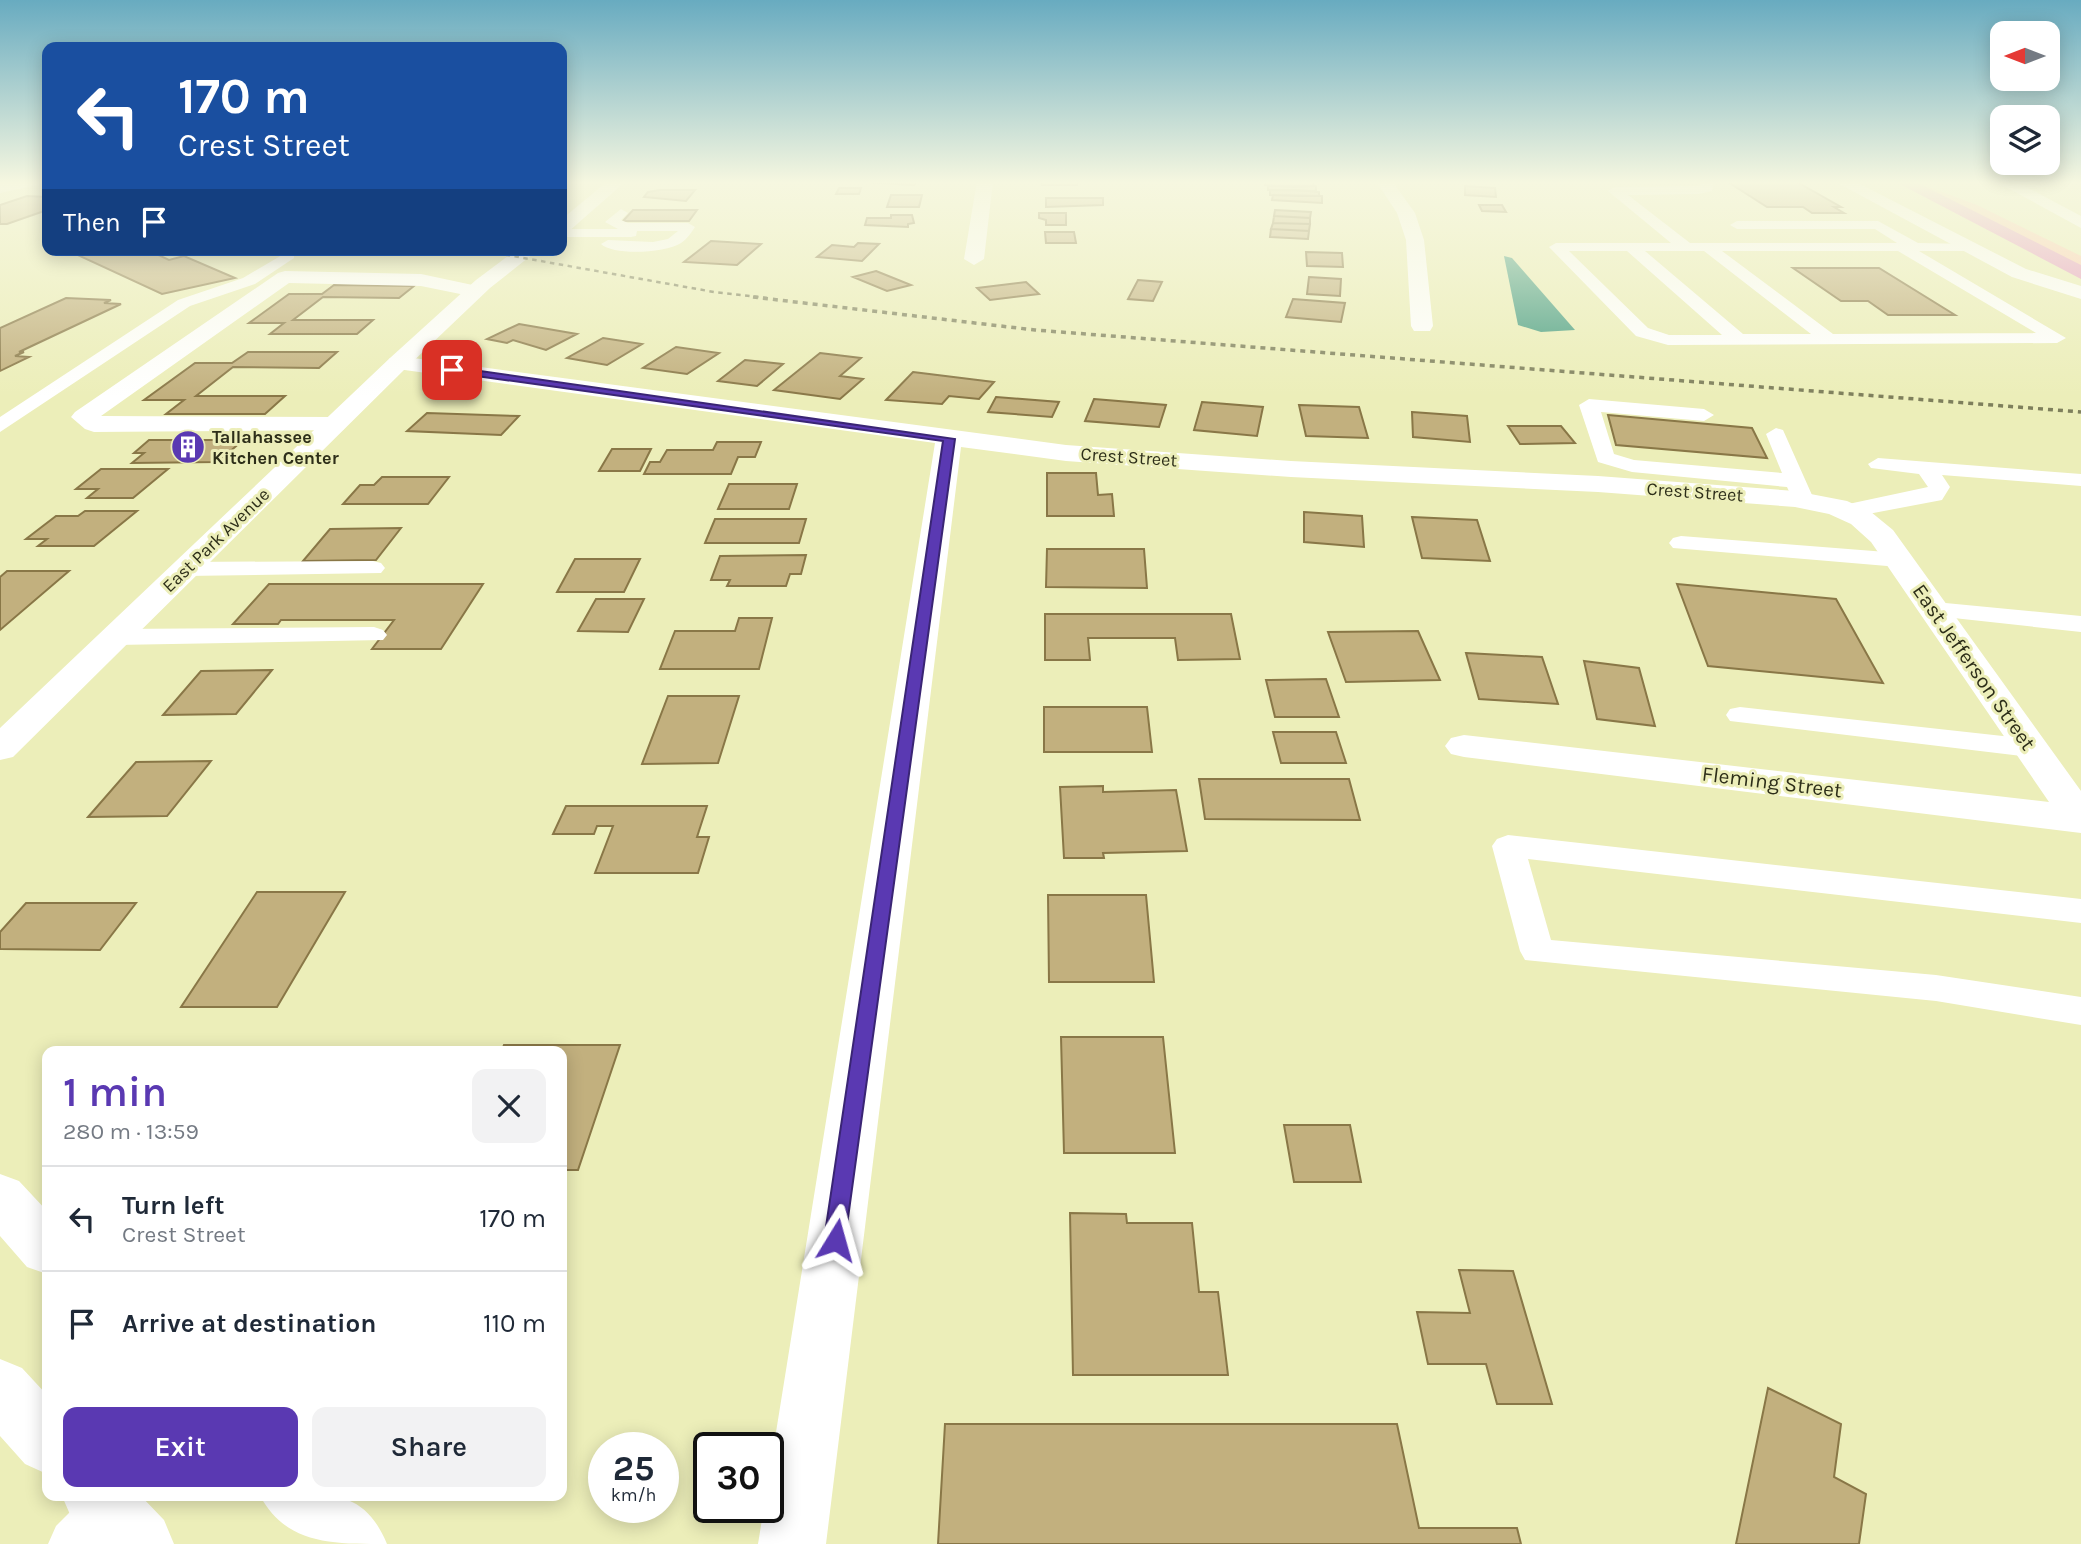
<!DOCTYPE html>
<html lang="en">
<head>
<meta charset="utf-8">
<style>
  :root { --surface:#fff; --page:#f2f2f3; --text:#1f2937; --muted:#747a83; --line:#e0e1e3; --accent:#5a39b2 }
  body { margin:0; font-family:Karla,sans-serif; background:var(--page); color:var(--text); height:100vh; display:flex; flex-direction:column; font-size:26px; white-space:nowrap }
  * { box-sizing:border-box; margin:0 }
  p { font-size:23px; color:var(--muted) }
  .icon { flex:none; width:38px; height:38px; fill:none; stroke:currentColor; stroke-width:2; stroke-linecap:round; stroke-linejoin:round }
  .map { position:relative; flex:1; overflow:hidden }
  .sheet { position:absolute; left:42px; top:1046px; width:525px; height:455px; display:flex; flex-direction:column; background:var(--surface); border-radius:14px; box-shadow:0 4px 18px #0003 }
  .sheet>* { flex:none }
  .banner { position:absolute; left:42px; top:42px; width:525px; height:214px; border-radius:14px; box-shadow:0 4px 18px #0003; background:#1a4fa0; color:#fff; overflow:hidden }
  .needle { width:46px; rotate:270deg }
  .buttons { position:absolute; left:1990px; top:21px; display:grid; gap:14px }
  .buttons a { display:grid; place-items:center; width:70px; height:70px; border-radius:14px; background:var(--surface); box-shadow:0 4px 18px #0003; font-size:35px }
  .speed { position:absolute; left:588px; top:1432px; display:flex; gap:14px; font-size:35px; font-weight:700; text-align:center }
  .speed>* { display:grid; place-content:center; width:91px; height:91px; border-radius:50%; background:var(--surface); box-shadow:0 4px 18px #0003; line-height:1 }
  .speed small { font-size:18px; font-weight:400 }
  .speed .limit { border:4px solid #111; border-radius:10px; background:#fff; color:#111 }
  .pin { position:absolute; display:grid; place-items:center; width:60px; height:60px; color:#fff; margin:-30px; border-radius:14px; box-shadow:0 4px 10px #0006 }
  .me { position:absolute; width:77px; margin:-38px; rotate:8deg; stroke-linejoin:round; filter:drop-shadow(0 0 5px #0008) }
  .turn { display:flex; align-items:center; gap:24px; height:147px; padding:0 21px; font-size:32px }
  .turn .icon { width:91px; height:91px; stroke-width:2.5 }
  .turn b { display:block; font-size:49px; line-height:60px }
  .then { display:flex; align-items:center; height:66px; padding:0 21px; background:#0003; gap:14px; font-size:26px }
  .round { display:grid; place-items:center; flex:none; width:74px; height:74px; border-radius:14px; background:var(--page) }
  .head { display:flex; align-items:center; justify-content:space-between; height:119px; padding:0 21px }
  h1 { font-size:42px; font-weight:600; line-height:52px; color:var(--accent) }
  .button { display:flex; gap:14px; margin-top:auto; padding:14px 21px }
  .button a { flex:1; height:80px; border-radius:14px; background:var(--accent); color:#fff; font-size:28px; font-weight:600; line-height:80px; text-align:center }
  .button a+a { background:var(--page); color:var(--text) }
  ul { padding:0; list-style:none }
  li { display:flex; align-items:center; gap:21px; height:105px; padding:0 21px; border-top:2px solid var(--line) }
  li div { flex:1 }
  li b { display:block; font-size:26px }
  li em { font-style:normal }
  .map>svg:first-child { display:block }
</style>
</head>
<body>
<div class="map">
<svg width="2081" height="1544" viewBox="0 0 2081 1544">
  <rect width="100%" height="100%" fill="#eceeb9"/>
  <path fill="#fdccb2" d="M 1913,181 L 1977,205 L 2081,256 L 2081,266 Z"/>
  <path fill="#499e83" d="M 1504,256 L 1512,258 L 1575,330 L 1541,332 L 1518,325 Z"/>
  <path fill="#c2b07e" stroke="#897747" stroke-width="2" d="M 861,181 L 918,181 L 914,185 L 859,182 Z
    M 1042,181 L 1077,181 L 1077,185 L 1042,185 Z
    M 1266,181 L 1291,182 L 1313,182 L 1313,186 L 1293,187 L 1265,185 Z
    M 1728,182 L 1797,182 L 1841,207 L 1834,207 L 1844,213 L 1812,213 L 1803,207 L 1767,207 Z
    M 1268,186 L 1316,186 L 1316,191 L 1268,190 Z
    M 1465,186 L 1495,188 L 1496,197 L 1465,195 Z
    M 839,188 L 861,188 L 859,194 L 836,194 Z
    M 660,190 L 695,190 L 686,201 L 644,197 L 648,192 Z
    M 1270,190 L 1296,190 L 1319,192 L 1319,196 L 1298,196 L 1270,195 Z
    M 891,195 L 922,195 L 919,207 L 887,207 Z
    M 1273,195 L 1322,196 L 1322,203 L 1272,200 Z
    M 27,196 L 47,197 L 47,210 L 7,224 L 0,224 L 0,205 Z
    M 1046,198 L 1103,198 L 1103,205 L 1046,207 Z
    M 1479,205 L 1502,205 L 1506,212 L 1482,211 Z
    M 633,210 L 697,210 L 689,221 L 623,221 Z
    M 1275,210 L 1311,212 L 1310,218 L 1274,216 Z
    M 1039,213 L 1066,213 L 1066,225 L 1046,225 L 1046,220 L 1039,218 Z
    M 891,215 L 912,215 L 914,223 L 908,224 L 908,227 L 865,225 L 867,218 L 891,218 Z
    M 1274,216 L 1310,218 L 1310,224 L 1273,223 Z
    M 1273,223 L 1310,224 L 1309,231 L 1271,229 Z
    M 1271,229 L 1309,231 L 1308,239 L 1270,237 Z
    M 1045,232 L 1074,232 L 1076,243 L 1046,243 Z
    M 711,241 L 761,244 L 737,265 L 684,262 Z
    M 858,243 L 879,244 L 862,261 L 817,257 L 832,245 L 854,247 Z
    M 67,250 L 160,250 L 152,252 L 169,260 L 184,256 L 235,278 L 162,294 Z
    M 1306,252 L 1342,253 L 1343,267 L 1307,266 Z
    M 1793,268 L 1879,268 L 1955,315 L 1888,315 L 1868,301 L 1841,301 Z
    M 876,271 L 911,285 L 887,291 L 853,277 Z
    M 1309,277 L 1341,279 L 1340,296 L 1307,294 Z
    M 1138,280 L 1162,282 L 1153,301 L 1128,299 Z
    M 1026,282 L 1039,294 L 990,300 L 977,288 Z
    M 334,285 L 414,286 L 399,298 L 323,297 L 293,320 L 373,320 L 357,334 L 270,334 L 284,323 L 249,323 L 289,294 L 322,294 Z
    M 66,298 L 111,300 L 104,303 L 121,304 L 19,352 L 24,352 L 15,356 L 29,357 L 0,371 L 0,328 Z
    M 1293,299 L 1345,303 L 1341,322 L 1286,317 Z
    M 519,324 L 577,334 L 546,350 L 513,340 L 507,343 L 487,339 Z
    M 603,338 L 642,344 L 607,365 L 567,358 Z
    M 676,347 L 719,353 L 687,374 L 643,368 Z
    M 248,352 L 337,352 L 319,368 L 233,367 L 196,396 L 285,396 L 265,414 L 166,414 L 184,400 L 144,400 L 195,363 L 232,363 Z
    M 820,353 L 861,358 L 840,376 L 863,379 L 840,399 L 774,390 Z
    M 745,360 L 783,364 L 757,386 L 718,381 Z
    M 913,372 L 994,382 L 979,399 L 949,396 L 942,404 L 886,400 Z
    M 996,397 L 1059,402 L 1052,417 L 988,412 Z
    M 1094,399 L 1166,405 L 1159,427 L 1085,421 Z
    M 1202,402 L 1263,407 L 1257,436 L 1194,430 Z
    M 1299,405 L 1359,407 L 1368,438 L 1306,436 Z
    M 1412,412 L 1467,416 L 1470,442 L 1413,437 Z
    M 427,413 L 519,416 L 501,435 L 407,431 Z
    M 1608,415 L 1752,428 L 1767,458 L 1616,445 Z
    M 1508,426 L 1561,426 L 1575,443 L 1520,444 Z
    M 149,440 L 243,440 L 218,462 L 132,463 L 144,453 L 134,453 Z
    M 717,442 L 761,442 L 755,457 L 738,457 L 731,474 L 644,474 L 650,462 L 660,462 L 667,450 L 713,450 Z
    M 612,449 L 651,449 L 640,471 L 599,471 Z
    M 101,469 L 168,469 L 133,498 L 87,498 L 98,489 L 76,489 Z
    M 1047,473 L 1096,473 L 1098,495 L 1112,494 L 1114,516 L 1047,516 Z
    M 382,477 L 449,477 L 428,504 L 343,504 L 360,485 L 374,485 Z
    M 729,484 L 797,484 L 789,509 L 718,509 Z
    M 85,511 L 137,511 L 94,546 L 38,546 L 47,539 L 26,539 L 56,516 L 78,516 Z
    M 1304,512 L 1362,516 L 1364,547 L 1304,542 Z
    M 1412,517 L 1477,520 L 1490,561 L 1422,558 Z
    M 715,519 L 806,519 L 799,543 L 705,543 Z
    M 401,528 L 376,560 L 303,561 L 330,529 Z
    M 1047,549 L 1144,549 L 1147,588 L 1046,587 Z
    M 806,555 L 801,574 L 790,574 L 786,586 L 727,586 L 730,580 L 711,580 L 720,556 Z
    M 575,559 L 640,559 L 624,592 L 557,592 Z
    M 7,571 L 69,571 L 0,630 L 0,577 Z
    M 269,584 L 483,584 L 441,649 L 372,649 L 394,620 L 281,620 L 278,624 L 233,624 Z
    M 1677,584 L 1836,599 L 1883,683 L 1708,666 Z
    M 596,599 L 644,599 L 628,632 L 578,631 Z
    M 1045,614 L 1231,614 L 1240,659 L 1178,660 L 1175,638 L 1088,638 L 1090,660 L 1045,660 Z
    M 739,618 L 772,618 L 759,669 L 660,669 L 675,631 L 735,631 Z
    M 1418,631 L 1440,680 L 1346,682 L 1328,632 Z
    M 1466,653 L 1542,657 L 1558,704 L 1479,699 Z
    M 1584,661 L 1639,668 L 1655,726 L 1597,719 Z
    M 272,670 L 236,714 L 163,715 L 201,671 Z
    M 1326,679 L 1339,717 L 1275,717 L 1266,680 Z
    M 668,696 L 739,696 L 718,763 L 642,764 Z
    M 1044,707 L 1147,707 L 1152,752 L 1044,752 Z
    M 1273,732 L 1336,732 L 1346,763 L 1281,763 Z
    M 211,761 L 167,816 L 88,817 L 136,762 Z
    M 1199,779 L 1349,779 L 1360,820 L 1205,819 Z
    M 1103,786 L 1103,792 L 1176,790 L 1187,851 L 1103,853 L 1104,858 L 1064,858 L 1060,787 Z
    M 566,806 L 707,806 L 697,837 L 709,837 L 698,873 L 595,873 L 613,826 L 597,826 L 594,834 L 553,834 Z
    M 257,892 L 345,892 L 277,1007 L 181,1007 Z
    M 1048,895 L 1146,895 L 1154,982 L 1049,982 Z
    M 26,903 L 136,903 L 100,950 L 0,949 L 0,932 Z
    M 1061,1037 L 1163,1037 L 1175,1153 L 1064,1153 Z
    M 504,1045 L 620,1045 L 578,1170 L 562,1170 L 562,1052 L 501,1052 Z
    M 1284,1125 L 1350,1125 L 1361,1182 L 1294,1182 Z
    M 1070,1213 L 1126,1214 L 1127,1223 L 1192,1223 L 1199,1292 L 1218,1292 L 1228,1375 L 1073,1375 Z
    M 1459,1270 L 1513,1271 L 1552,1404 L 1497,1404 L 1486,1364 L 1428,1364 L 1417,1312 L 1470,1313 Z
    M 1768,1388 L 1841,1424 L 1834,1477 L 1866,1494 L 1859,1544 L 1736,1544 Z
    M 945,1424 L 1397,1424 L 1419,1528 L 1517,1528 L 1521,1544 L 938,1544 Z"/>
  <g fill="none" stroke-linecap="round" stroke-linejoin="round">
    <path fill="#fff" fill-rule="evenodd" d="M 1702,181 L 1714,181 L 1712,191 L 1699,194 L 1628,195 L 1690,243 L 1897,243 L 1875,229 L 1737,229 L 1730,225 L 1737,221 L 1878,221 L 1918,243 L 1972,244 L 1972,250 L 1967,251 L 1919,251 L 2066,338 L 2057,343 L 1668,345 L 1636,336 L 1549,247 L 1556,243 L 1671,243 L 1608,191 L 1615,187 L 1699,186 ZM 1569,251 L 1627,251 L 1722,335 L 1669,335 L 1648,328 ZM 1645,251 L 1704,251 L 1811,334 L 1743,334 ZM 1722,251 L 1898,251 L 2036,333 L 1833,334 Z
      M 621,209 L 628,213 L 621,220 L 628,223 L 688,223 L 695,227 C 691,233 687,239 681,243 C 665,253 614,256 601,244 L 608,240 L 653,242 L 668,239 L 678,231 L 637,231 L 636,236 L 631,237 L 562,237 L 562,229 L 618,229 L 605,222 Z
      M 289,251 L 294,252 L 294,258 L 255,284 L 190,306 L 0,432 L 0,417 L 178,300 L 243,278 Z
      M 1589,399 L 1704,409 L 1714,415 L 1704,421 L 1601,412 L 1614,454 L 1634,460 L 1782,473 L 1766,434 L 1776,428 L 1783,430 L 1812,495 L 1801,502 L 1793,500 L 1787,487 L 1632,472 L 1598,462 L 1579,405 Z
      M 1878,458 L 2081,474 L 2081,486 L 1942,475 L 1950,487 L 1942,500 L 1847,518 L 1839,516 L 1836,511 L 1839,506 L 1928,487 L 1919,474 L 1871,468 L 1868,464 Z
      M 1681,536 L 1899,553 L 1907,555 L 1911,560 L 1907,565 L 1899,567 L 1673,548 L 1669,543 L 1673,538 Z
      M 373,561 L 381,563 L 385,568 L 381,573 L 185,576 L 177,574 L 173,569 L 177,564 L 185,562 Z
      M 1935,602 L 2081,616 L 2081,632 L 1926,615 L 1922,610 L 1926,605 Z
      M 374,627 L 383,630 L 387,635 L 383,640 L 116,645 L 107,642 L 103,637 L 107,632 L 116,629 Z
      M 1740,707 L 2030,739 L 2040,742 L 2045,748 L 2040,754 L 2030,757 L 1730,721 L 1726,715 L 1730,709 Z
      M 1508,835 L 2081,899 L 2081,923 L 1528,859 L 1551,940 L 1936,975 L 2081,997 L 2081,1025 L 1936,1001 L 1525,960 L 1520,951 L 1492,846 L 1497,839 Z
      M 86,1496 L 127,1496 L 134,1511 L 126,1529 L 111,1544 L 48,1544 L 56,1526 Z"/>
    <path fill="#fff" fill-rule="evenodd" d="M 12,181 L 44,181 L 42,184 L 0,193 L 0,183 Z
      M 977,181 L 993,181 L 984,259 L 974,265 L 964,259 Z
      M 1376,181 L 1392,181 L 1415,213 L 1424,240 L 1433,326 L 1430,331 L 1414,331 L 1411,326 L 1406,240 L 1397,213 Z
      M 1834,181 L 1854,181 L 2026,269 L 2081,286 L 2081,299 L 2012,277 Z
      M 1995,181 L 2015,181 L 2081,216 L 2081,228 Z
      M 285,271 L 421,274 L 482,287 L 485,291 L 475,297 L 421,286 L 289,283 L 101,416 L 334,417 L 343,420 L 347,425 L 343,430 L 94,432 L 85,429 L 71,417 L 75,412 L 278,273 Z
      M 398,356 L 1066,445 L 1291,461 L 1598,476 L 1795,491 L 1847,501 L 1871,512 L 1893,530 L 2081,791 L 2081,833 L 1464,757 L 1451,754 L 1445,746 L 1451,738 L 1464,735 L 2049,802 L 1871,542 L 1851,524 L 1829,514 L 1795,507 L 1598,492 L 1291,477 L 1066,461 L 961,447 L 826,1544 L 758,1544 L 764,1507 L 768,1507 L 768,1482 L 935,443 L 390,368 L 386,363 L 390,358 Z"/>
    <path fill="#fff" fill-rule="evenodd" d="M 608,181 L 626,181 L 568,232 L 562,233 L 562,219 Z
      M 516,250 L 538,250 L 490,288 L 406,368 L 13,757 L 0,760 L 0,728 L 390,358 L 476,280 Z
      M 0,1174 L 19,1181 L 47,1211 L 47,1274 L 27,1267 L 0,1236 Z
      M 0,1359 L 22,1368 L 47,1395 L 47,1474 L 25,1464 L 0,1436 Z
      M 62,1496 L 141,1496 L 164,1520 L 174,1544 L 95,1544 L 72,1519 Z
      M 260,1496 C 318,1496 361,1481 387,1544 C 329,1544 287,1544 260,1496 Z"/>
    <path fill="#e69ac2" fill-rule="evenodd" d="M 1894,181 L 1914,181 L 2081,265 L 2081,279 Z"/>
    <path stroke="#7e7f5c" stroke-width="2.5" stroke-dasharray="4.5 4.5" stroke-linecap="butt" d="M 479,250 L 714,292 L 767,298"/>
    <path stroke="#7e7f5c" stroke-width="3.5" stroke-dasharray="5 5" stroke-linecap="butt" d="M 753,297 L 1035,330 L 2081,412"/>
  </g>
  <linearGradient id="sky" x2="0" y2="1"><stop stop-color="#68abc0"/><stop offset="0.46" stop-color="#f6f7e0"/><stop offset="1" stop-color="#f6f7e0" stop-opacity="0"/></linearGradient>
  <rect width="2081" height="397" fill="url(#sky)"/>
  <path fill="#5a39b2" stroke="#3a2574" stroke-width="2" d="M 452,367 L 955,439 L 844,1247 L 836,1250 L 827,1247 L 824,1240 L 943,441 L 448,372 Z"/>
  <defs>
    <g id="building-disc" transform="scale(1.75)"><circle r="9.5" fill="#5a39b2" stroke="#eceeb9"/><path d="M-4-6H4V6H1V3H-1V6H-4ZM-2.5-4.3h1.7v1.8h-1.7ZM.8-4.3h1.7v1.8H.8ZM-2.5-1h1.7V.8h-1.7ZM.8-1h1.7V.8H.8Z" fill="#fff"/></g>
  </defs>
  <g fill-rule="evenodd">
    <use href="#building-disc" x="188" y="447"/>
  </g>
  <g text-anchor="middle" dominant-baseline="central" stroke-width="6" stroke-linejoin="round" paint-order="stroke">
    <g font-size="18" font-weight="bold" fill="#2d2e19" stroke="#eceeb9" text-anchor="start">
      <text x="212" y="437">Tallahassee<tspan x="212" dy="21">Kitchen Center</tspan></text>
    </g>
    <g font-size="18" fill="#2d2e19" stroke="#eceeb9">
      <text transform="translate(1129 457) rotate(4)">Crest Street</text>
      <text transform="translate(1695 492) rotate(4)">Crest Street</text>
      <text transform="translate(216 540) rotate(-44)">East Park Avenue</text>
    </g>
    <g font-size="21" fill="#2d2e19" stroke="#eceeb9">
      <text transform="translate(1974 667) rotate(55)">East Jefferson Street</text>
      <text transform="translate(1772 782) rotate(7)">Fleming Street</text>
    </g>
  </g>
</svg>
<div class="buttons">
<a><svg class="needle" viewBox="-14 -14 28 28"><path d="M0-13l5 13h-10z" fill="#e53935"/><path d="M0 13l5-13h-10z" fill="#747a83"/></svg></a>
<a><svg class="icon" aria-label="layers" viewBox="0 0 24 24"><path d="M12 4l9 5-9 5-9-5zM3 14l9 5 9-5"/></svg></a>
</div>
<div class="speed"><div>25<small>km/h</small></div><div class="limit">30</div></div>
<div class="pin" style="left:452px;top:370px;background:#d93025"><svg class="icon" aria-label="arrive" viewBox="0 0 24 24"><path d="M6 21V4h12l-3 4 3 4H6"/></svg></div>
<svg class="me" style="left:836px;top:1240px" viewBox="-20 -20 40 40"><path d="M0-17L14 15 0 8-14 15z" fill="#5a39b2" stroke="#fff" stroke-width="4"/></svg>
<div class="banner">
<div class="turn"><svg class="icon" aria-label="left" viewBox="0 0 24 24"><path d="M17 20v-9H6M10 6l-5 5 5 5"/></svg><div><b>170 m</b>Crest Street</div></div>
<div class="then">Then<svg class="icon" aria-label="arrive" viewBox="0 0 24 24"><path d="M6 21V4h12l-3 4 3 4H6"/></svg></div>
</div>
<section class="sheet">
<div class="head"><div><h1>1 min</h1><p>280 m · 13:59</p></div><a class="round"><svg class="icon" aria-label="close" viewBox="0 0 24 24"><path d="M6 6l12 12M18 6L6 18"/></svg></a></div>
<ul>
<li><svg class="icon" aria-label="left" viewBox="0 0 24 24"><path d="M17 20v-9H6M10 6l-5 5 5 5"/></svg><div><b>Turn left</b><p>Crest Street</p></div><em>170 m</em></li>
<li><svg class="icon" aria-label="arrive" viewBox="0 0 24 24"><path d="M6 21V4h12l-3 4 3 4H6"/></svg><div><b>Arrive at destination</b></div><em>110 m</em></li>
</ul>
<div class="button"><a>Exit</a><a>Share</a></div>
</section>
</div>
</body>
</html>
